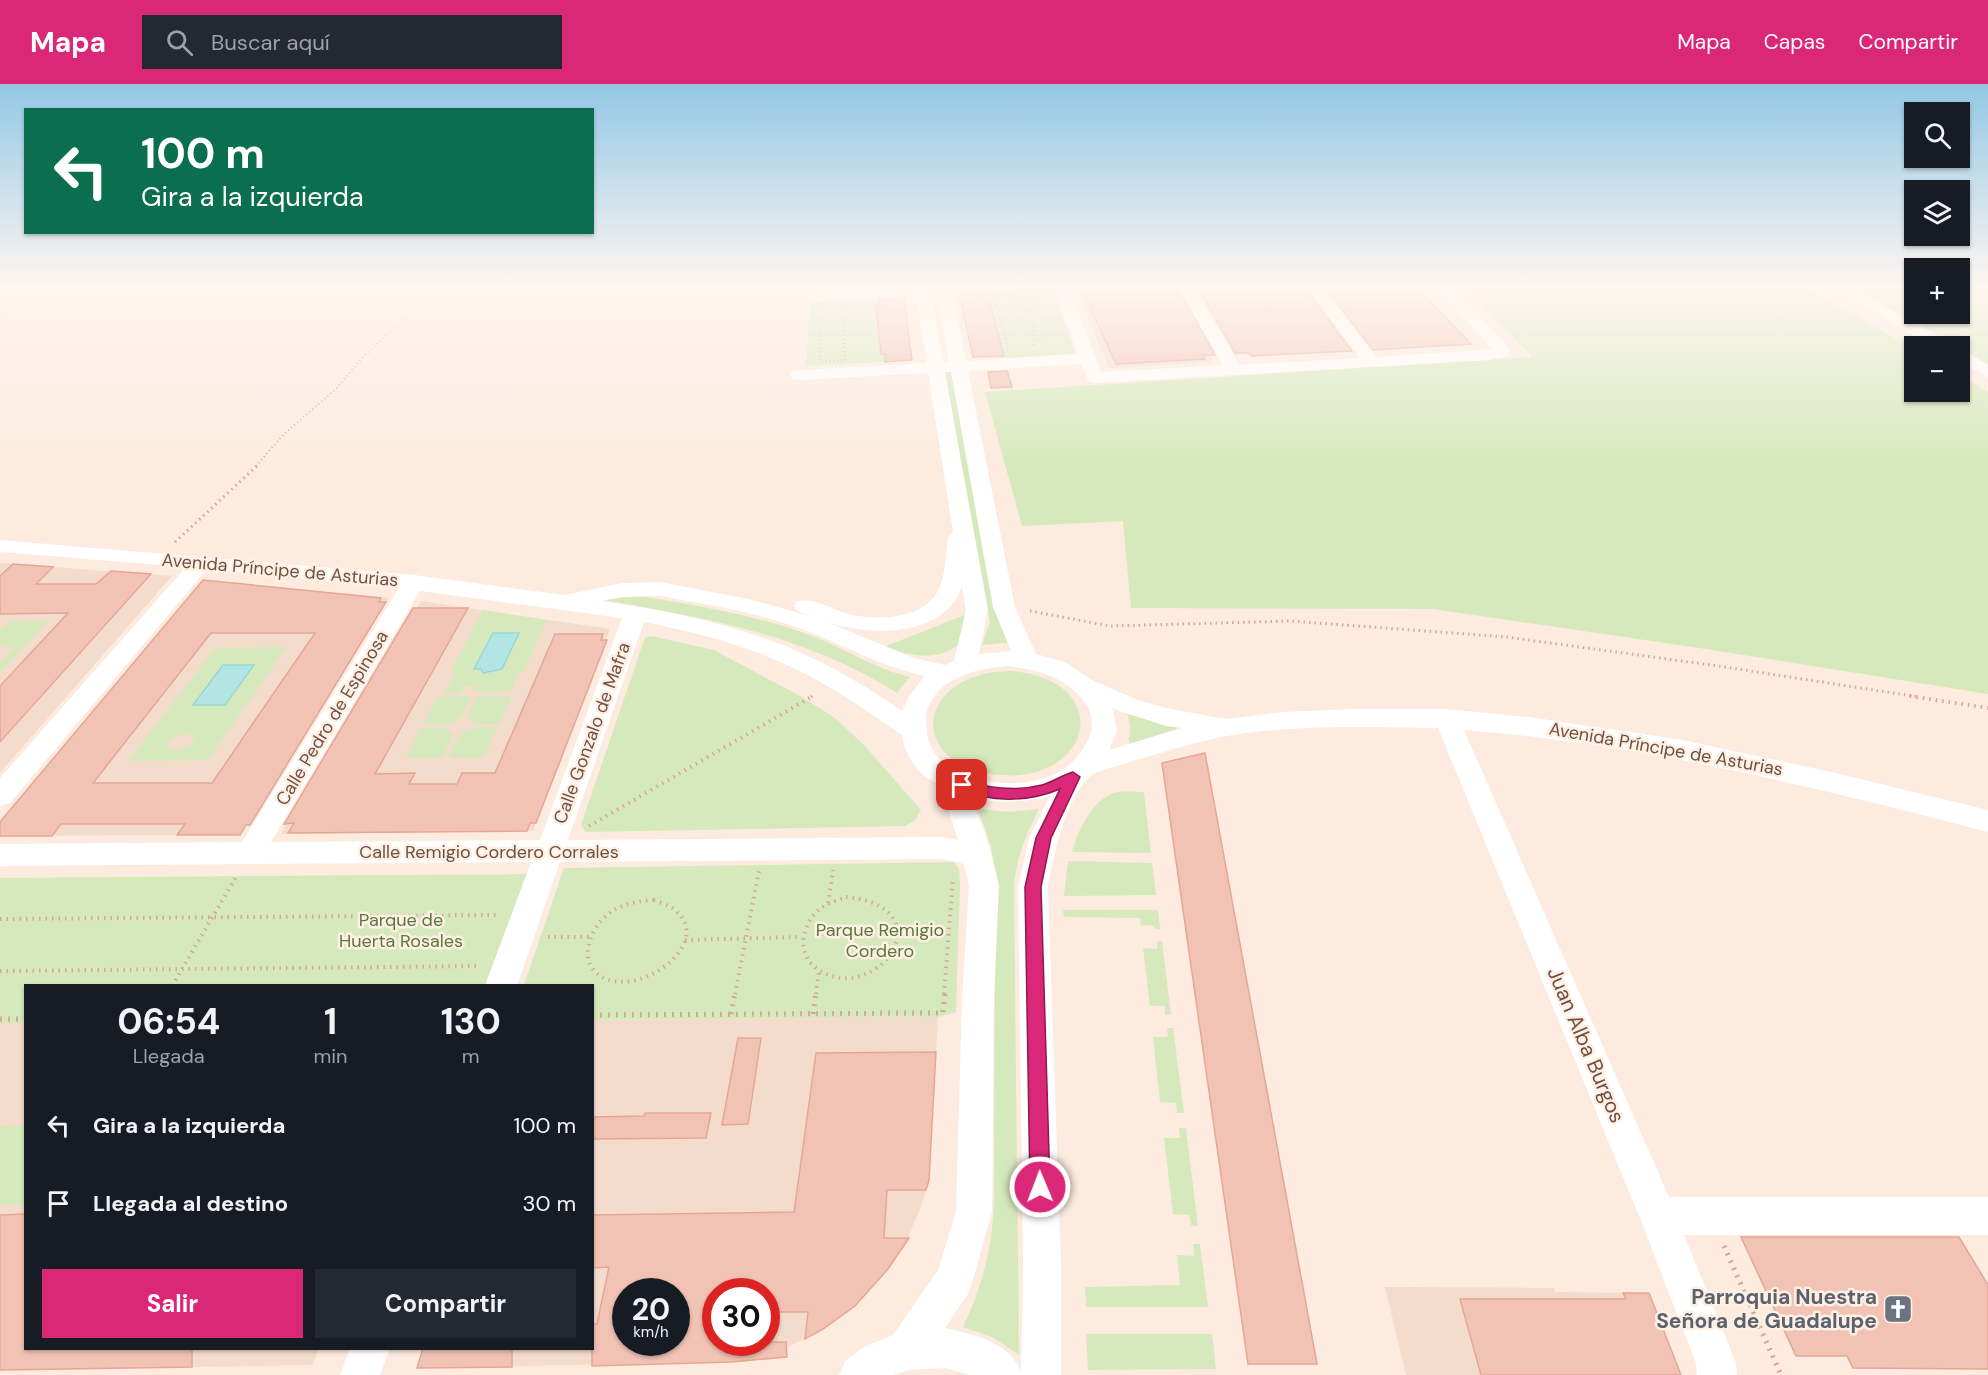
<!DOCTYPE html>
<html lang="es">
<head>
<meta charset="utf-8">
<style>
  :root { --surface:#171b24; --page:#242831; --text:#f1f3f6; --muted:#9ea1a6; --accent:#db2777 }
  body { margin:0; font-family:"DM Sans",sans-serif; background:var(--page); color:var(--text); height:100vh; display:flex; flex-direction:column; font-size:22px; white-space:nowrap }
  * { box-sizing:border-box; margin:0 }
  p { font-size:20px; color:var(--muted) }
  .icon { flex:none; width:33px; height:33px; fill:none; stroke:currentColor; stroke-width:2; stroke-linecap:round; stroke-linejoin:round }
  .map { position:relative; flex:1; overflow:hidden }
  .drawer { position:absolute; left:24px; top:900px; width:570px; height:366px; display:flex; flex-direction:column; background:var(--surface); border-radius:0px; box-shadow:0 2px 4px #0004 }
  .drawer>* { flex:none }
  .banner { position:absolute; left:24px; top:24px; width:570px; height:126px; border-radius:0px; box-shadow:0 2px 4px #0004; background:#0b6e4f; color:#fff; overflow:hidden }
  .controls { position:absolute; left:1904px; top:18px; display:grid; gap:12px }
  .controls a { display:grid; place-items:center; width:66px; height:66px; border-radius:0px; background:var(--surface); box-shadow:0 2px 4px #0004; font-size:30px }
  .speed { position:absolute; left:612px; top:1194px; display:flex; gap:12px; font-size:30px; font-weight:700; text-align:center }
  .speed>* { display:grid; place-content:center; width:78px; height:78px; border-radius:50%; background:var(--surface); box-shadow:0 2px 4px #0004; line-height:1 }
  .speed small { font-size:15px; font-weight:400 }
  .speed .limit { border:9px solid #d22; background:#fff; color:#111 }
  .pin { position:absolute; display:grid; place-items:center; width:51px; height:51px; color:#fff; margin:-26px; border-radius:12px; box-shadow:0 3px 9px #0006 }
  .me { position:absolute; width:66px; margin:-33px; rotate:359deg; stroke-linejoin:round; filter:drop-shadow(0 0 4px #0008) }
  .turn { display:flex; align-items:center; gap:21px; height:126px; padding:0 18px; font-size:27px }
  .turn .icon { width:78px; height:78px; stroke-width:2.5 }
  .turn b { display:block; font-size:42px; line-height:51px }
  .eta { display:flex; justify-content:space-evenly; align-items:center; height:102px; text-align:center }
  .eta b { font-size:36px; font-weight:700; line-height:42px }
  .primary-button { display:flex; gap:12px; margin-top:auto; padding:12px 18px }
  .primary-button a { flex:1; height:69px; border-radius:0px; background:var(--accent); color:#fff; font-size:24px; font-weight:700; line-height:69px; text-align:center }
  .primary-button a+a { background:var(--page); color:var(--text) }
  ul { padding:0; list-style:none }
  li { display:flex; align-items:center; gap:18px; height:78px; padding:0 18px }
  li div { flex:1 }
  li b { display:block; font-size:22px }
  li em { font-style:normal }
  header { display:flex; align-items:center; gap:36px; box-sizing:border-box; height:84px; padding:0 30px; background:var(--accent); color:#fff }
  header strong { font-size:28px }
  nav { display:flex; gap:33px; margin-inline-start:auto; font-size:21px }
  .search { width:420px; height:54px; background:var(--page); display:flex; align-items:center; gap:15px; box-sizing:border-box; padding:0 21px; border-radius:0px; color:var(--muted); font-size:22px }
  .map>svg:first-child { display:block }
</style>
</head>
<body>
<header>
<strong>Mapa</strong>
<div class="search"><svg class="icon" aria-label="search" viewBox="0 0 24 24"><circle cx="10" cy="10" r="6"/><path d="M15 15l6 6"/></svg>Buscar aquí</div>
<nav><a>Mapa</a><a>Capas</a><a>Compartir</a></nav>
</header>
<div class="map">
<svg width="1988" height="1291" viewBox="0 0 1988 1291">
  <rect width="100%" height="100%" fill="#fcebde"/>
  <path fill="#f4dccc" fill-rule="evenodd" d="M 1170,201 L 1214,278 L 1109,284 L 1076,206 Z
    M 0,479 L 172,492 L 0,689 Z
    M 203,496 L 389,514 L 240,751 L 0,752 L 0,738 Z
    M 421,517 L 610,545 L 533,747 L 281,750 Z
    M 938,933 L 929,1096 L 922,1120 L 907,1156 L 888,1185 L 855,1222 L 823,1245 L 778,1268 L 741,1278 L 417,1284 L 423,1265 L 592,1264 L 593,936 ZM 626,1208 L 676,1208 L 676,1258 L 626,1258 ZM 716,1208 L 766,1208 L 766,1258 L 716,1258 Z
    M 0,939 L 25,939 L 26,1264 L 319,1265 L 312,1281 L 0,1286 Z
    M 1385,1203 L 1553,1204 L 1555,1208 L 1649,1209 L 1681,1291 L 1406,1291 Z"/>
  <path fill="#d6e9bd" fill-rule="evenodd" d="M 1462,201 L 1800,201 L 1914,265 L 1914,308 L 1959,308 L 1959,291 L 1988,308 L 1988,610 L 1706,565 L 1433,525 L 1131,524 L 1123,437 L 1022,442 L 985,308 L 1533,273 Z
    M 1846,201 L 1914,201 L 1914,230 L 1959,230 L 1959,201 L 1988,201 L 1988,280 Z
    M 1048,204 L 1053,206 L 1075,268 L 1071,270 L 1001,274 L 988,215 L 985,216 L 983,207 Z
    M 879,215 L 885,278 L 806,282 L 810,219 Z
    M 944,286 L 951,286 L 1013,558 L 982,561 L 990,538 Z
    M 641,512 C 698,522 757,531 812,552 C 846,565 875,585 910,593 L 897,609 C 805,551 708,534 603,516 Z
    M 483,526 L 547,536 L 523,588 L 519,588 L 510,608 L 473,608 L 475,603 L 464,602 L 461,609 L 444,609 L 455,589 L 450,588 ZM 519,549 L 502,585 L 495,585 L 489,589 L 481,585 Z
    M 967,530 L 959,560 C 937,579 909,571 884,563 Z
    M 13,536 L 48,537 L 0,589 L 0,578 L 14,563 L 0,563 L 3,560 L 0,560 L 0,546 Z
    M 651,552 L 714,566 L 802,613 L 835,634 L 865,662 L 921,726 L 915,736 L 905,742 L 586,748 L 581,741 L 645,553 Z
    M 287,563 L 208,676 L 128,677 L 215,564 ZM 188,650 L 195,654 L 189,662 L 175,667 L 167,663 C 169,654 179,650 188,650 Z
    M 1010,587 C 1116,595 1094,699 1000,691 C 905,683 914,589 1010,587 Z
    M 438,612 L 472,612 C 458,641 455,641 423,640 Z
    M 477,612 L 512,612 L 499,640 L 473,640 L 472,636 L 467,634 Z
    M 1127,627 L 1176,643 L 1177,645 L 1129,660 L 1130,642 Z
    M 498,643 L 484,674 L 448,674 C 463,643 463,644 498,643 Z
    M 421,644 L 447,644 L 453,651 L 442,674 L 405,674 Z
    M 1144,708 L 1151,769 L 1072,768 C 1077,748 1091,719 1111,710 C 1119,706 1135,708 1144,708 Z
    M 978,725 L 1009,728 L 1039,725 C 1026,750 1016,775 1014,803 L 1019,1271 L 992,1253 L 963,1243 C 983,1201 993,1161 994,1115 L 995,794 L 991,762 Z
    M 1068,777 L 1152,779 L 1156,811 L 1064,812 Z
    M 954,778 L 959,785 L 960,800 L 956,928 L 938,933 L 593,936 L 592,902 L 524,901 L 564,784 Z
    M 527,790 L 485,901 L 26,902 L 25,939 L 0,939 L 0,794 Z
    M 1063,826 L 1158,826 L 1160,845 L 1155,845 L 1154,842 L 1141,841 L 1140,834 L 1064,833 Z
    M 1157,857 L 1162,857 L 1171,931 L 1165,931 L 1165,922 L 1150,922 L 1143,864 L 1157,865 Z
    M 1167,944 L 1173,944 L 1184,1029 L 1177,1029 L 1176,1019 L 1160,1018 L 1153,953 L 1168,953 Z
    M 25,1041 L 25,1121 L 0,1121 L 0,1042 Z
    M 1179,1044 L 1186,1044 L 1198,1142 L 1191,1142 L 1189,1131 L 1173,1130 L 1164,1054 L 1180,1054 Z
    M 1193,1160 L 1200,1160 L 1208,1223 L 1086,1223 L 1085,1203 L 1180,1201 L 1177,1171 L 1194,1172 Z
    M 1086,1250 L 1212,1250 L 1216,1285 L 1088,1286 Z"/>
  <path fill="#b3e5e4" stroke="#99d7d6" stroke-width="1.5" d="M 493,549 L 519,549 L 502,585 L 483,589 L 481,585 L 474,585 Z
    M 223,581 L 254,581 L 225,621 L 193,621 Z"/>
  <path fill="#f2c3b5" stroke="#e4a795" stroke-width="1.5" fill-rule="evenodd" d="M 1303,201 L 1352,267 L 1251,272 L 1249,269 L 1235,269 L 1199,206 Z
    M 1323,201 L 1415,201 L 1471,260 L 1373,266 Z
    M 1165,204 L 1167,207 L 1179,207 L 1215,271 L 1203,271 L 1205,275 L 1116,280 L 1083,208 Z
    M 983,209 L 985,216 L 989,215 L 1004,272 L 973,273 L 959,210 Z
    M 904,214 L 912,276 L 885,278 L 885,270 L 881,270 L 876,221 L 880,221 L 879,215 Z
    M 1007,287 L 1012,303 L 991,304 L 988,288 Z
    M 13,480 L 53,483 L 36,500 L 96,500 L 111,487 L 151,490 L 0,658 L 0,602 L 68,529 L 0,530 L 0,492 Z
    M 203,496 L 381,514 L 379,518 L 386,518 L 250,741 L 246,741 L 240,751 L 177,751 L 185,740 L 61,740 L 52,752 L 0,752 L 0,738 ZM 211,549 L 315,549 L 212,699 L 93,699 Z
    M 413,524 L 468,524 L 375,690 L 415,689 L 409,700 L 457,700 L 462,689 L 495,689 L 555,550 L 603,550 L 601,556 L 607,556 L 536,739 L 530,739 L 527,747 L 288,749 L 294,739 L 284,740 Z
    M 1205,669 L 1317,1280 L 1248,1280 L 1162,679 Z
    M 738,954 L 761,954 L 748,1040 L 722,1041 Z
    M 936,968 L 929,1096 L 926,1106 L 887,1106 L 884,1154 L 909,1154 L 888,1185 L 855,1222 L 823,1245 L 805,1255 L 808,1228 L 766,1228 L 766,1208 L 716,1208 L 716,1258 L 786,1258 L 787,1273 L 731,1278 L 592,1282 L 592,1240 L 597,1240 L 609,1183 L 592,1184 L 592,1131 L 794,1128 L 816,969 ZM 626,1208 L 676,1208 L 676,1258 L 626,1258 Z
    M 645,1029 L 711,1029 L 706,1054 L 592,1055 L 592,1033 L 644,1032 Z
    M 26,1130 L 26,1264 L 192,1264 L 192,1283 L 0,1286 L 0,1131 Z
    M 1741,1153 L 1959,1153 L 1988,1201 L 1988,1285 L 1853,1284 L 1847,1272 L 1796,1272 Z
    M 1623,1209 L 1649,1209 L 1681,1291 L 1481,1291 L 1460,1215 L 1626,1215 Z
    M 423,1264 L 512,1264 L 512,1283 L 417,1284 Z"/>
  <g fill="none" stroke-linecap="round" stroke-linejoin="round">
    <path stroke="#d6a799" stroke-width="2" stroke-dasharray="1 3" stroke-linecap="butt" d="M 1019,207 L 1041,206
      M 1021,214 L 1034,216 L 1037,222 L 1024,226 L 1010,222 L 1011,218 Z
      M 995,216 L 1008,264
      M 842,219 L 845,276 L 820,278 L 818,220 Z
      M 996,222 L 1010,221
      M 1016,225 L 1014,230 C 1023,242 1034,244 1048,237
      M 1028,226 L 1037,233 L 1054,237
      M 0,237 L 35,201
      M 1034,243 L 1035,254
      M 1033,261 L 1035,254 L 1044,258
      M 256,382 L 284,350 L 336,305 L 363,273 L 440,201"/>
    <path stroke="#d6a799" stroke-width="3" stroke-dasharray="1.5 4" stroke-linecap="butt" d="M 175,458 L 258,381
      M 1030,527 L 1110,542 L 1290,537 L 1507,553 L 1718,582 L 1919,613
      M 811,613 L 815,610"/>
    <path stroke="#d6a799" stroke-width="4" stroke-dasharray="1.5 5" stroke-linecap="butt" d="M 1910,612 L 1988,624
      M 589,742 L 813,612
      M 846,813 C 948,823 876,923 819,886 C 795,871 801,840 821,824 C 828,819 838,816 846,813 Z
      M 654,816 C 660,819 669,821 675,826 C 716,859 637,918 599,891 C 575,874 594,837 614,826 C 626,819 640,817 654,816 Z
      M 828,819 L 833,786
      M 0,835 L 497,831
      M 898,852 L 949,850
      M 548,853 L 590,853
      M 685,856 L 801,853
      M 0,887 L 481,882
      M 172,902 L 236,793
      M 735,910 L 759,787
      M 816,910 L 819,887
      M 944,910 L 953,795"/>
    <path stroke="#d6a799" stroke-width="5" stroke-dasharray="2 6" stroke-linecap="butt" d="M 731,930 L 735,909
      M 813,930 L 816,909
      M 592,931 L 943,929 L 945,909
      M 0,935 L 26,935
      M 1724,1162 L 1781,1291"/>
    <path fill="#fff" fill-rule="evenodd" d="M 907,201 L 1010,201 L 1003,205 L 952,208 L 966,277 L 1078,270 L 1053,201 L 1068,201 L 1101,288 L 1223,281 L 1178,201 L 1193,201 L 1239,281 L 1360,274 L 1305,201 L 1320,201 L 1376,273 L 1493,265 L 1433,201 L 1449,201 L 1505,258 L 1510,268 L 1508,272 L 1490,276 L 1095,299 L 1089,298 L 1081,280 L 968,287 L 1015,523 L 1036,570 L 1065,578 L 1092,596 L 1140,617 L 1166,624 L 1226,635 L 1283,628 L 1354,625 L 1446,625 L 1529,633 L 1683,656 L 1836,689 L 1988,726 L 1988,748 C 1815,703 1643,660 1464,646 L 1669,1113 L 1988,1113 L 1988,1151 L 1684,1151 L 1736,1279 L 1737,1291 L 1697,1291 L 1696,1279 L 1639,1132 L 1438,644 C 1368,643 1297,640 1227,652 C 1182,661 1138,676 1094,689 C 1066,711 1054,769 1048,803 L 1061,1179 L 1061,1291 L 969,1291 L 946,1284 L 907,1286 L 894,1291 L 839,1291 L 845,1277 L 864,1263 L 893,1251 L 938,1186 L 956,1128 L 962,914 L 969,802 L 964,780 L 941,775 L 560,778 L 517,902 L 485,902 L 531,778 L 0,782 L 0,760 L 242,758 L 399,504 L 207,485 L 10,719 L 0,722 L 0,694 L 186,483 L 0,468 L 0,456 L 414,491 L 565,511 L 621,499 L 660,498 L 748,515 L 814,533 L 797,527 L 794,522 L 797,517 C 813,513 830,524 845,529 C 872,537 922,537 938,507 C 946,492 945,470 948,453 L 953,448 L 928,289 L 799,296 L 793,295 L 790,291 L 793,287 L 799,286 L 927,279 L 916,210 L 809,216 L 801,211 L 809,206 ZM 931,209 L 937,209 L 949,278 L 943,278 ZM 945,288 L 951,288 L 993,523 L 1011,567 L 979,570 L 988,526 ZM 962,503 L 966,526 L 954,577 L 945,581 L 914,574 L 827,538 C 869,552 943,555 962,503 ZM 420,507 L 622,534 L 540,756 L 271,758 ZM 660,512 C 708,521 758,528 804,546 C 845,561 882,584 925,592 L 909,612 L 902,627 C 873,607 843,588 810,573 C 745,542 672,527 601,517 L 621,513 ZM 644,538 C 695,548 746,561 793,584 C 832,602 867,627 902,651 C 903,665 913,682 924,692 C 927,695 933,696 936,699 C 944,709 954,743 958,756 L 941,753 L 568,756 ZM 1006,582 C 1037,585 1067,593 1086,620 C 1095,633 1093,650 1084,663 C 1076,676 1065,686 1050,692 C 1013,708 933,698 927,649 C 927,641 925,634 927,627 C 937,594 976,585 1006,582 ZM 1113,625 L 1166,642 L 1182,644 L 1109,666 L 1117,647 ZM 1050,712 L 1029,754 L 1018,803 L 1023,1179 L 1021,1287 C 1009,1258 973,1250 945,1244 L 968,1210 L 973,1196 L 992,1128 L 994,914 L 999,802 L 992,772 L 981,738 L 969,713 C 997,720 1022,719 1050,712 Z
      M 1828,201 L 1847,201 L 1951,259 L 1953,262 L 1934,262 Z
      M 1959,265 L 1988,281 L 1988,293 L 1959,277 Z
      M 350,1264 L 390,1264 L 380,1291 L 340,1291 Z"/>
  </g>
  <linearGradient id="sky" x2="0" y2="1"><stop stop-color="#93c8e6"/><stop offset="0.53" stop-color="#fef6f0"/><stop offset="1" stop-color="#fef6f0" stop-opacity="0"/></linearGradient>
  <rect width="1988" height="382" fill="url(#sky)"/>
  <path fill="#db2777" stroke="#8e194d" stroke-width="1.5" d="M 1073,688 L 1080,693 L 1051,754 L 1041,803 L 1050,1103 L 1047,1110 L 1040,1113 L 1033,1110 L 1030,1103 L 1025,803 L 1036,754 L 1060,705 C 1027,719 990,718 957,705 L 955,701 L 962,696 C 988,704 1015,708 1042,701 C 1053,698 1062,691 1073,688 Z"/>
  <defs>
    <g id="church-square" transform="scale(1.5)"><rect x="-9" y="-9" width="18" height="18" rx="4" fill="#6b7280" stroke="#fff0e4"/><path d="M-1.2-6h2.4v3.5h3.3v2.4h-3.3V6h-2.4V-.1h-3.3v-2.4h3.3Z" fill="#fff"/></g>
  </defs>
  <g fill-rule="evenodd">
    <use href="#church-square" x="1898" y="1225"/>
  </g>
  <g text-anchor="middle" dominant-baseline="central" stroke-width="5" stroke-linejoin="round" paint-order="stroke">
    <g font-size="18" fill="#724f46" stroke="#fff0e4">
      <text transform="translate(280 486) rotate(5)">Avenida Príncipe de Asturias</text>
      <text transform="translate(332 634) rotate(-59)">Calle Pedro de Espinosa</text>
      <text transform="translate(592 649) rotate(-70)">Calle Gonzalo de Mafra</text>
      <text transform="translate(1666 665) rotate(10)">Avenida Príncipe de Asturias</text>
      <text x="489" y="768">Calle Remigio Cordero Corrales</text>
    </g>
    <g font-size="18" fill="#59783e" stroke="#fff0e4">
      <text x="401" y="836">Parque de<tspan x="401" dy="21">Huerta Rosales</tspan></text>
      <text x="880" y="846">Parque Remigio<tspan x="880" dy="21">Cordero</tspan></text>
    </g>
    <g font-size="21" fill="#724f46" stroke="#fff0e4">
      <text transform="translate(1586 961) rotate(67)">Juan Alba Burgos</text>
    </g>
    <g font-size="21" font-weight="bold" fill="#5b616d" stroke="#fff0e4" text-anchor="end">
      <text x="1877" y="1213">Parroquia Nuestra<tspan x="1877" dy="24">Señora de Guadalupe</tspan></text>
    </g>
  </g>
</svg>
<div class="controls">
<a><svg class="icon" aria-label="search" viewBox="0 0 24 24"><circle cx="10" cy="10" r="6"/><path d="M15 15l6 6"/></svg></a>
<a><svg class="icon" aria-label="layers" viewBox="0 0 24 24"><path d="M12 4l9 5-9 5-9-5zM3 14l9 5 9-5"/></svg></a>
<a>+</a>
<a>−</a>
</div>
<div class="speed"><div>20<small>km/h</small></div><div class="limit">30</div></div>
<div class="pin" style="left:962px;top:701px;background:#d93025"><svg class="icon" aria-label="arrive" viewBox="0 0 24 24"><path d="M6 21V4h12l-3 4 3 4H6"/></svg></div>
<svg class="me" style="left:1040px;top:1103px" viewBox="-20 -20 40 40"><circle r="17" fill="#db2777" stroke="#fff" stroke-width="3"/><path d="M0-11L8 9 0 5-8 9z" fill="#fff"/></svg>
<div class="banner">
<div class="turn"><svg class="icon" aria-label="left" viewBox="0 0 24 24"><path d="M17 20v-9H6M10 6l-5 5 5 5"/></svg><div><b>100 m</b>Gira a la izquierda</div></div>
</div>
<section class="drawer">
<div class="eta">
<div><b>06:54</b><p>Llegada</p></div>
<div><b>1</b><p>min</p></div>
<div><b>130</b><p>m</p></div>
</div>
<ul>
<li><svg class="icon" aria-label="left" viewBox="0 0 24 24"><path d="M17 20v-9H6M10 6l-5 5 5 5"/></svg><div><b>Gira a la izquierda</b></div><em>100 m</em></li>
<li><svg class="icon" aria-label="arrive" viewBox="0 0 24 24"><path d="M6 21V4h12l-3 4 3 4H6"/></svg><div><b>Llegada al destino</b></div><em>30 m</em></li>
</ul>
<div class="primary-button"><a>Salir</a><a>Compartir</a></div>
</section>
</div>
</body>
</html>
